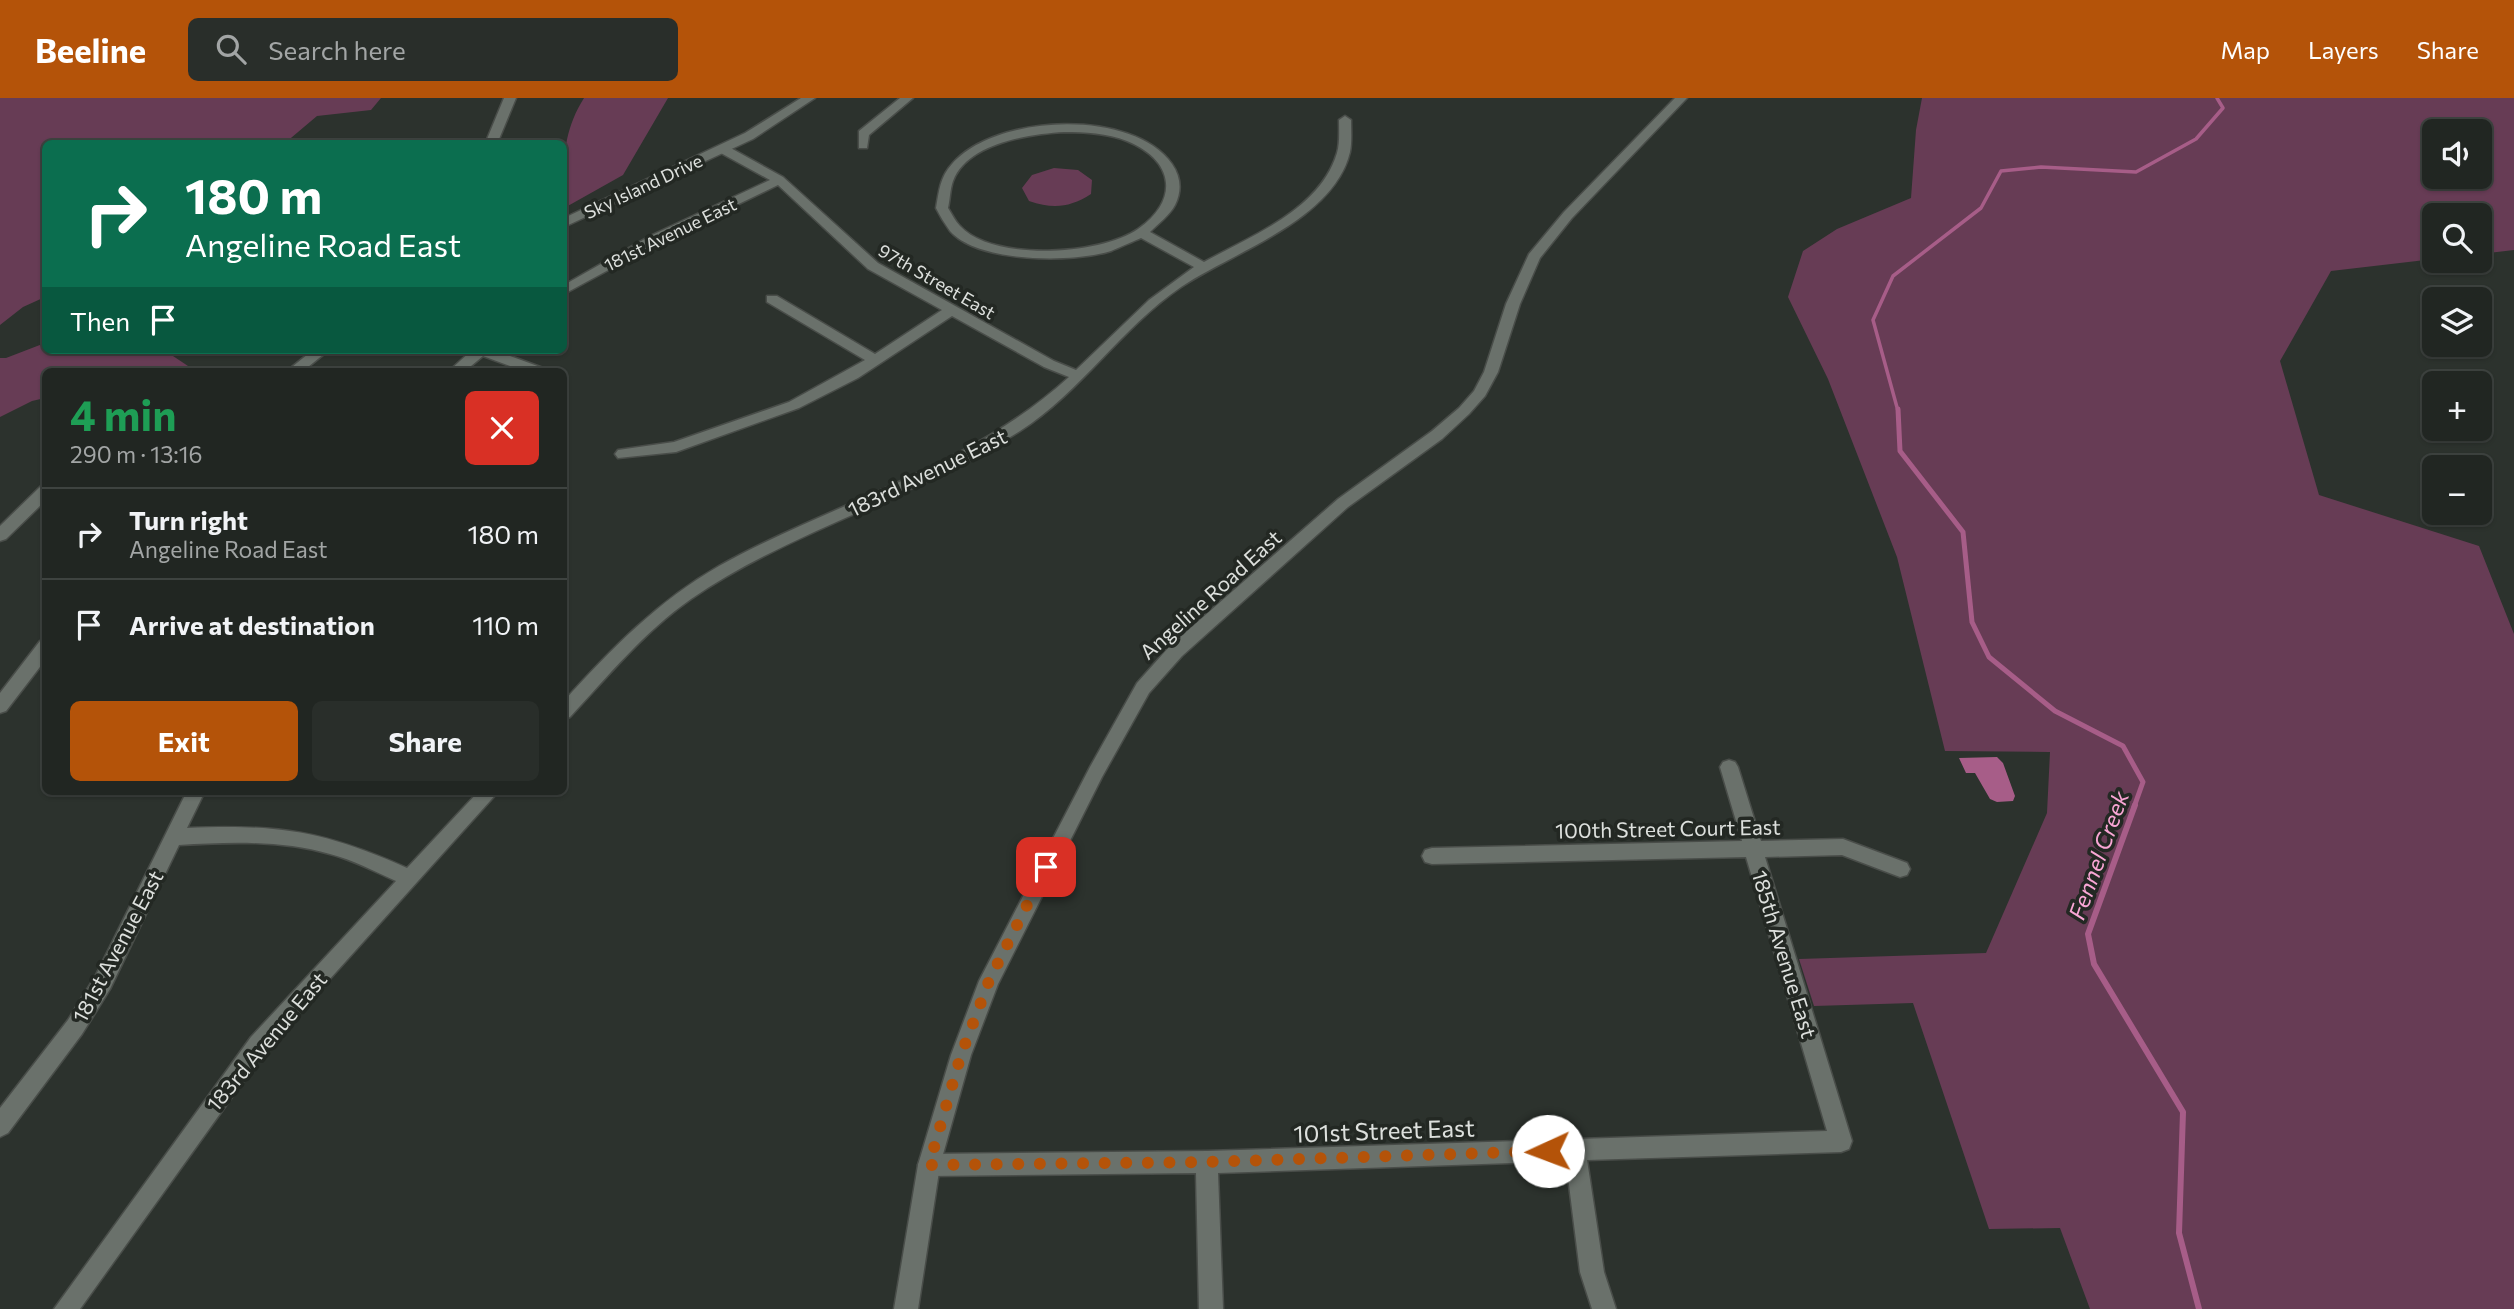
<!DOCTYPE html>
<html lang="en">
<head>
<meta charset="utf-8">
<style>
  :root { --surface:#212622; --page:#292e2a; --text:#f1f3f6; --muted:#a2a5a5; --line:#3e4340; --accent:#b45309 }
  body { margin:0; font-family:Commissioner,sans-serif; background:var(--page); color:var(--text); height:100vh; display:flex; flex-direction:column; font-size:26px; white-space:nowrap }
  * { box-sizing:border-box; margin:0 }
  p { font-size:23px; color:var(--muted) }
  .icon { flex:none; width:38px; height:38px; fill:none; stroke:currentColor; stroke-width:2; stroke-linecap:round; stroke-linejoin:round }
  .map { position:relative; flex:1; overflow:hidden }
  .side { position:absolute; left:42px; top:270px; width:525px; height:427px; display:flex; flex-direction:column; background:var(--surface); border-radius:10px; box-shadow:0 2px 5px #0004,0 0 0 2px var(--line) }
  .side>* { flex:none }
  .guide { position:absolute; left:42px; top:42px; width:525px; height:214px; border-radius:10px; box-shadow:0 2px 5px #0004,0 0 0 2px var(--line); background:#0b6e4f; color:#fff; overflow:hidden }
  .fabs { position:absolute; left:2422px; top:21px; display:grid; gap:14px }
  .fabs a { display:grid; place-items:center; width:70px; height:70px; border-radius:10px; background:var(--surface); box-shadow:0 2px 5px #0004,0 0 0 2px var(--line); font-size:35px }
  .pin { position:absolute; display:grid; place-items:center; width:60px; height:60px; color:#fff; margin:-30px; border-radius:14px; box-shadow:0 4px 10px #0006 }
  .me { position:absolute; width:77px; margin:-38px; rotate:268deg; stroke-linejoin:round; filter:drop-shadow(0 0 5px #0008) }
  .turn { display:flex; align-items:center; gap:24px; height:147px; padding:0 28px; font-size:32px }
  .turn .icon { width:91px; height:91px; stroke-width:2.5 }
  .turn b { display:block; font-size:49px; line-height:60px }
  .then { display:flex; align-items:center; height:66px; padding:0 28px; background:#0003; gap:14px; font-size:26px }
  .round { display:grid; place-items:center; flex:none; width:74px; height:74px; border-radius:10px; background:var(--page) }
  .head { display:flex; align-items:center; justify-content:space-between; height:119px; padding:0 28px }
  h1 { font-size:42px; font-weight:700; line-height:52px; color:#1e9e55 }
  .action { display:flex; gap:14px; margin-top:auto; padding:14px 28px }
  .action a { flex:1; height:80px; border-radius:10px; background:var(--accent); color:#fff; font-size:28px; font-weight:700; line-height:80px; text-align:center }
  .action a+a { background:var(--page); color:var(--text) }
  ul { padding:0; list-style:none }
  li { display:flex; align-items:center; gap:21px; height:91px; padding:0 28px; border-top:2px solid var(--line) }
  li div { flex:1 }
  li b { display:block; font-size:26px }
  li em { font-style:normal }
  header { display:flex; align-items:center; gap:42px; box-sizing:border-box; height:98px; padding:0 35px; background:var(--accent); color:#fff }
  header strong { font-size:33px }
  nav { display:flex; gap:38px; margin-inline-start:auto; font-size:24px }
  .search { width:490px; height:63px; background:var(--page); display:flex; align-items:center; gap:18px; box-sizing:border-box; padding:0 24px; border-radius:10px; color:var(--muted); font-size:26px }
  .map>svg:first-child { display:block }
</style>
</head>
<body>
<header>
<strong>Beeline</strong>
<div class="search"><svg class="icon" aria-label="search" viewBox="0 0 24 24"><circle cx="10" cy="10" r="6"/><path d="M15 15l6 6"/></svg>Search here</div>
<nav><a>Map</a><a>Layers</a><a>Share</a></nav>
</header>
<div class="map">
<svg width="2514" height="1211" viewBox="0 0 2514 1211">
  <rect width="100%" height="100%" fill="#2c322d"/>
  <path fill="#673c55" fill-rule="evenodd" d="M 0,0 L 381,0 L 371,12 L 317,18 L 285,45 L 46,46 L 45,199 L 23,209 L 0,227 Z
    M 584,0 L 668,0 L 623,77 L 566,109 L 564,106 C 563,66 562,35 584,0 Z
    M 1922,0 L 2514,0 L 2514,152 L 2480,156 L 2480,117 L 2434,117 L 2434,161 L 2331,173 L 2280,263 L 2319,397 L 2479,448 L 2514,536 L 2514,1211 L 2090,1211 L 2060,1130 L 1989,1131 L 1913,905 L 1814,908 L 1799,861 L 1986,855 L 2047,715 L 2050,654 L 1945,653 L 1897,459 L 1828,281 L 1788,199 L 1803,153 L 1837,131 L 1911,100 L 1916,32 ZM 2480,33 L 2480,79 L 2434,79 L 2434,33 Z
    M 1054,70 L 1078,72 L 1092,82 L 1091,96 C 1069,110 1053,111 1029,103 L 1022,90 L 1032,77 Z
    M 45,245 L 46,252 L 164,252 L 188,268 L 183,273 L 46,273 L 45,300 L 32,303 L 0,319 L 0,260 L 6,260 Z"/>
  <path fill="#a75d88" d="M 1997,659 L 2003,665 L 2015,698 L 2013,703 L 1997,704 L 1990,701 L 1975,675 L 1966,675 L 1959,660 Z"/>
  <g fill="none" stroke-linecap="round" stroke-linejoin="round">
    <path stroke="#a75d88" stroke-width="3.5" d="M 1898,313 L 1873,222 L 1893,178 L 1981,110 L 2001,73 L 2041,69 L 2136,74 L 2196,41 L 2223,10 L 2217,0"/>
    <path stroke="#a75d88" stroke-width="5" d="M 1898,311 L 1900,353 L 1963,434 L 1972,524 L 1989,559 L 2055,613 L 2123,648 L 2143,684 L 2134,709"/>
    <path stroke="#a75d88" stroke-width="6" d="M 2135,707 L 2088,836 L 2094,866 L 2183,1014 L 2179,1135 L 2199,1211"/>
    <g stroke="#494d49" stroke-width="3">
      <path id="minor" d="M 504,0 L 516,0 L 497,46 L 485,46 Z
        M 900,0 L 913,0 L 869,37 L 867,50 L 859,50 L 859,33 Z
        M 1345,18 L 1351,22 C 1351,32 1352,44 1350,54 C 1334,122 1233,154 1181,189 C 1121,230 1081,294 1020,333 C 916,400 793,431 691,501 C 645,533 608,578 570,619 L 564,621 L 564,603 C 611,551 658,503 719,468 C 836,403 968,371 1069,279 L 1044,269 L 952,218 L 858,280 L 799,310 L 676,354 L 618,360 L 615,356 L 618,352 L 674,344 L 789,304 L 865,262 L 767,204 L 767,198 L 777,198 L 875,256 L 942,212 L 868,171 L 778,87 L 660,144 L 564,196 L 564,187 L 650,138 L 770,82 L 719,54 L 719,48 L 727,48 L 783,79 L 878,165 L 1054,263 L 1076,272 L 1149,202 L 1194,169 L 1141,140 C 1131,144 1121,149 1111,153 C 1073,165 978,165 950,133 C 945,126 940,118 936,110 C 939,93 940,79 952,66 C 995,16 1133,10 1172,66 C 1181,79 1182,93 1175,107 C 1170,117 1158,126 1150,134 L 1204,164 C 1251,138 1320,112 1337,55 C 1340,45 1339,32 1339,22 ZM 1064,34 C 1085,34 1107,35 1127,43 C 1174,62 1180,102 1138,131 C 1101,157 993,164 960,128 C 955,123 952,116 948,110 C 950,102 950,91 953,83 C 967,45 1030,36 1064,34 Z
        M 472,252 L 494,252 L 543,270 L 545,273 L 524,273 L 483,258 L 465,273 L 449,273 Z
        M 46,387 L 46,402 L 6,441 L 0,443 L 0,428 L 41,388 Z
        M 1729,662 L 1735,664 L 1738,669 L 1761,743 L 1843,741 L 1907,765 L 1910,771 L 1907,777 L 1900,779 L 1842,757 L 1765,759 L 1852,1043 L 1849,1051 L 1841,1054 L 1587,1062 L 1604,1174 L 1616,1211 L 1592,1211 L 1580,1174 L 1566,1063 L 1218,1075 L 1223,1211 L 1199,1211 L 1196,1075 L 929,1078 L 921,1075 L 918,1067 L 921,1059 L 929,1056 L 1207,1053 L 1827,1033 L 1746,759 L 1432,766 L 1425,764 L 1422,758 L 1425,752 L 1432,750 L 1742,743 L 1720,669 L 1723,664 Z
        M 187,693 L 205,693 L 187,730 C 278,726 324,733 407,770 L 479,693 L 499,693 L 265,953 L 80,1211 L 54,1211 L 251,939 L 396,783 C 374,773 353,762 330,756 C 281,742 230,744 179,747 L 110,891 L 82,936 L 8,1035 L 0,1039 L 0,1010 L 68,922 L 96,877 Z"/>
    </g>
    <g stroke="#494d49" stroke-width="3">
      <path id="tertiary" d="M 801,0 L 815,0 L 753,41 L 564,129 L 564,120 L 745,35 Z
        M 1675,0 L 1687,0 L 1572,120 L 1540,160 L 1520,206 L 1498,274 L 1485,298 L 1469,316 L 1442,341 L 1348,409 L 1182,558 L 1149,595 L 1102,679 L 998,886 L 971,957 L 940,1067 L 918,1211 L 894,1211 L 918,1067 L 951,957 L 979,883 L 1090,669 L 1137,585 L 1170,548 L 1338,401 L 1432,333 L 1459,310 L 1474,293 L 1484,274 L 1506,206 L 1529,156 L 1564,114 Z
        M 313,252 L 329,252 L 303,273 L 287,273 Z
        M 46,542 L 46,561 L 6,613 L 0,615 L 0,595 L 40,543 Z"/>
    </g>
    <use href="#minor" fill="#6a716b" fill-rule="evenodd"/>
    <use href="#tertiary" fill="#6a716b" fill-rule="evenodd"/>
  </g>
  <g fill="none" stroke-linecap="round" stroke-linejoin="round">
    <path stroke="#b45309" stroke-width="12" stroke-dasharray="0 21.6" d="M 1046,769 L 989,883 L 961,957 L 929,1067 L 1207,1064 L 1548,1053"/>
  </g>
  <g text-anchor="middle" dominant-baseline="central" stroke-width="7" stroke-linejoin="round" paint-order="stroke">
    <g font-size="18" fill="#dde0dd" stroke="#232823">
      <text transform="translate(643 88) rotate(-25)">Sky Island Drive</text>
      <text transform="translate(670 136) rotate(-26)">181st Avenue East</text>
      <text transform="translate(937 183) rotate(30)">97th Street East</text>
    </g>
    <g font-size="21" fill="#dde0dd" stroke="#232823">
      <text transform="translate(927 374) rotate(-26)">183rd Avenue East</text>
      <text transform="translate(1210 496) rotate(-42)">Angeline Road East</text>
      <text transform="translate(1668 730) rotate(-1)">100th Street Court East</text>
      <text transform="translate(117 848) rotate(-62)">181st Avenue East</text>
      <text transform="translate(1785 856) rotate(73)">185th Avenue East</text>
      <text transform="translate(266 943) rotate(-50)">183rd Avenue East</text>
    </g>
    <g font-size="23" font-style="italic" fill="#f9a6d5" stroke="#232823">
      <text transform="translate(2098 757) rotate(-70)">Fennel Creek</text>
    </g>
    <g font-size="24" fill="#dde0dd" stroke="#232823">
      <text transform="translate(1384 1032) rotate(-2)">101st Street East</text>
    </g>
  </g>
</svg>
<div class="fabs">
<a><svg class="icon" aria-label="sound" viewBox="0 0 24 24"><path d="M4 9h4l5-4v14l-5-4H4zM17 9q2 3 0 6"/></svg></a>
<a><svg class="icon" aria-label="search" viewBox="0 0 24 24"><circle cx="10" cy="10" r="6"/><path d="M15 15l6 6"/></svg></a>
<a><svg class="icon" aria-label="layers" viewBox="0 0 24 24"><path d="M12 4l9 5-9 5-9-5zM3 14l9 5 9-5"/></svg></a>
<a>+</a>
<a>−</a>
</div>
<div class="pin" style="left:1046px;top:769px;background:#d93025"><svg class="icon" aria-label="arrive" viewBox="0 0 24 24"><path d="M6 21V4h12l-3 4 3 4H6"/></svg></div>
<svg class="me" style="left:1548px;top:1053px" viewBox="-20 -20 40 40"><circle r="19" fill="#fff"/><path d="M0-13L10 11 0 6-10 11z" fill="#b45309"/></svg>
<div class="guide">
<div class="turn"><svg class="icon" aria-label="right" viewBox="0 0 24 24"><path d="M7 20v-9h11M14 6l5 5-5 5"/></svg><div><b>180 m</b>Angeline Road East</div></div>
<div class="then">Then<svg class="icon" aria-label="arrive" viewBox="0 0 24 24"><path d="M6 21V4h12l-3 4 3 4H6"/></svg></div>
</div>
<section class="side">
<div class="head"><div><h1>4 min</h1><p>290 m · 13:16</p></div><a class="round" style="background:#d93025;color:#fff"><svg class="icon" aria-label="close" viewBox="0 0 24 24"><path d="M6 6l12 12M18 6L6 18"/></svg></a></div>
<ul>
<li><svg class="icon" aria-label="right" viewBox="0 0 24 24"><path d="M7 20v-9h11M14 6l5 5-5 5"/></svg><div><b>Turn right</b><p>Angeline Road East</p></div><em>180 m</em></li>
<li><svg class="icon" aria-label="arrive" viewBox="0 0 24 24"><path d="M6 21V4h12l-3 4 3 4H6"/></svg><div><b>Arrive at destination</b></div><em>110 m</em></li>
</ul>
<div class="action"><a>Exit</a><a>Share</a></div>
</section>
</div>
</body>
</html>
